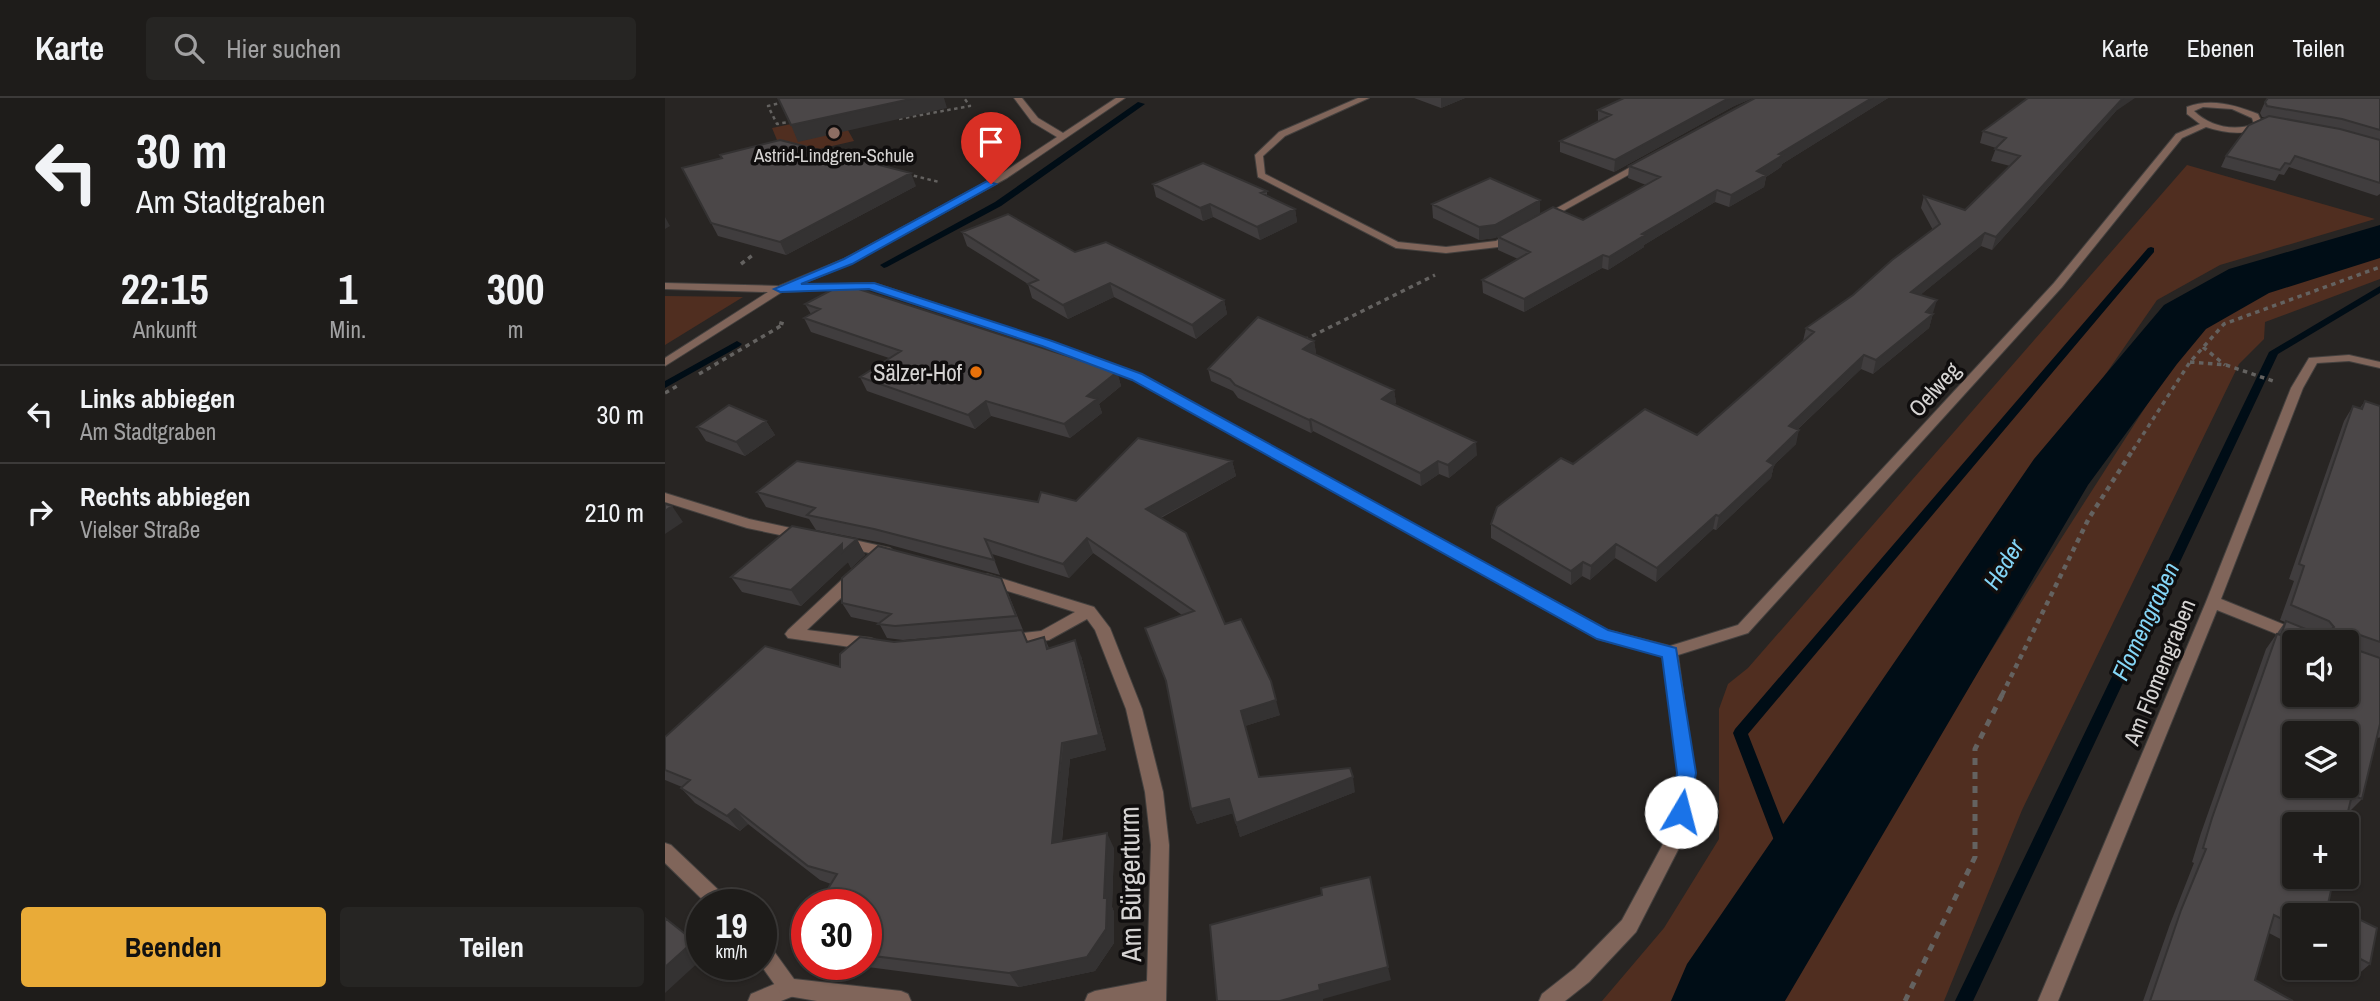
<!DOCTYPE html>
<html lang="de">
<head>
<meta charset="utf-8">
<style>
  :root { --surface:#1e1c1a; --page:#262523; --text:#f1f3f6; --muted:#a1a1a2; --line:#3c3a39; --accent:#e9ab38 }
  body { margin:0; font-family:"Archivo Narrow",sans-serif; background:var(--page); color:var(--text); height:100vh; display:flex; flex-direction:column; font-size:26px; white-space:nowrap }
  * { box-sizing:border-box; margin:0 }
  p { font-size:23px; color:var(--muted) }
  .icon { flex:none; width:38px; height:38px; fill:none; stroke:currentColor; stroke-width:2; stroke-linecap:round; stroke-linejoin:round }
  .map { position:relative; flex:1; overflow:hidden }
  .sheet { display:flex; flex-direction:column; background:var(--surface); width:665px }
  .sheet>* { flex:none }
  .guide { background:#1e1c1a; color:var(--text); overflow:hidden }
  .controls { position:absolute; left:1617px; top:532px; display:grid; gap:14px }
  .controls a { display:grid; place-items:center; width:77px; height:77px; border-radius:7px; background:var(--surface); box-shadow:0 2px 5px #0004,0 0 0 2px var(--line); font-size:35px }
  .speed { position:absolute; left:21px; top:791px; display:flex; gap:14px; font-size:35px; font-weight:700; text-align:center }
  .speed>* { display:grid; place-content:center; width:91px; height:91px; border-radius:50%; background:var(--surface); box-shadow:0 2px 5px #0004,0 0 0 2px var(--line); line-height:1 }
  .speed small { font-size:18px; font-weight:400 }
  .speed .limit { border:10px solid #d22; background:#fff; color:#111 }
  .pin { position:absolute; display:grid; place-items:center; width:60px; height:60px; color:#fff; margin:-72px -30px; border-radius:50% 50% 50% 0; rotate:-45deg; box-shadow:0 0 7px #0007 }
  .pin .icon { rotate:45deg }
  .me { position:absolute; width:77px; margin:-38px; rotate:8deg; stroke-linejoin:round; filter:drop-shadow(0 0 5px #0008) }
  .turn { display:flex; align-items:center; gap:24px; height:147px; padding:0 21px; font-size:32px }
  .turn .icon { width:91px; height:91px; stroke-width:2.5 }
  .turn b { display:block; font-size:49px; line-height:60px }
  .eta { display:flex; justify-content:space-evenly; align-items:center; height:119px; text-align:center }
  .eta b { font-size:42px; font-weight:700; line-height:49px }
  .button { display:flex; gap:14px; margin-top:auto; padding:14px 21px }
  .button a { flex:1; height:80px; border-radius:7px; background:var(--accent); color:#111; font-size:28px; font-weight:700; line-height:80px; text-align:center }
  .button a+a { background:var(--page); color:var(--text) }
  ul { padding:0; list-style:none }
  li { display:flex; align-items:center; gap:21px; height:98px; padding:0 21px; border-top:2px solid var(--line) }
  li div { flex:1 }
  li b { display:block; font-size:26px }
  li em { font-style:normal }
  header { display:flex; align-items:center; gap:42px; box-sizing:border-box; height:98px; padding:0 35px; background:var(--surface); border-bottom:2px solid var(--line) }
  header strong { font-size:33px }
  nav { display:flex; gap:38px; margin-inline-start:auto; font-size:24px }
  .search { width:490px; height:63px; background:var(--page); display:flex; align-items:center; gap:18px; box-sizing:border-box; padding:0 24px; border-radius:7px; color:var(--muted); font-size:26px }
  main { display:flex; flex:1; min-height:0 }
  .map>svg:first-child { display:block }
</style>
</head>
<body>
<header>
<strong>Karte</strong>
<div class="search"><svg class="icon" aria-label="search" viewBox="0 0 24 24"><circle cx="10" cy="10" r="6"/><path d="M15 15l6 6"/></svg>Hier suchen</div>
<nav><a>Karte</a><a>Ebenen</a><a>Teilen</a></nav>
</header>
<main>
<section class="sheet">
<div class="guide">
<div class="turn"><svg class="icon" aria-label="left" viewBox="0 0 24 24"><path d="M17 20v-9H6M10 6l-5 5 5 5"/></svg><div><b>30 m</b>Am Stadtgraben</div></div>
</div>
<div class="eta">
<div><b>22:15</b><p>Ankunft</p></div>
<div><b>1</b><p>Min.</p></div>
<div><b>300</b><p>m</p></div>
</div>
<ul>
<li><svg class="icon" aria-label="left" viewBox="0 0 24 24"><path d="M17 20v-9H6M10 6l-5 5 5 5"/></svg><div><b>Links abbiegen</b><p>Am Stadtgraben</p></div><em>30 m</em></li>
<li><svg class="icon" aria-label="right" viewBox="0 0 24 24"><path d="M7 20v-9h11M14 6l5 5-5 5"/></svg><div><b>Rechts abbiegen</b><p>Vielser Straße</p></div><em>210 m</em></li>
</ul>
<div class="button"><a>Beenden</a><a>Teilen</a></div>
</section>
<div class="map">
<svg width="1715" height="903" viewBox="0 0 1715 903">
  <rect width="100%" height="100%" fill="#282523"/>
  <path fill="#502e20" d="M 174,16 L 189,43 L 119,59 L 107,30 Z
    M 1522,67 L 1710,121 L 1555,167 L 1492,202 L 1006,903 L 937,903 L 999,830 L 1054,741 L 1054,611 L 1063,586 L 1083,570 Z
    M 1715,157 L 1715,181 L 1600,224 L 1599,241 L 1574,266 L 1357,712 L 1279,903 L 1107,903 L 1394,444 L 1526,238 L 1547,217 L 1574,203 Z
    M 0,198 L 78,199 L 0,247 Z"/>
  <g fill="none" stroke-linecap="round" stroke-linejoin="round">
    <path fill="#000d16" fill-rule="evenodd" d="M 473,4 L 480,6 L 336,108 L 222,169 L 219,170 L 215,167 L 330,104 Z
      M 1486,149 L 1489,150 L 1489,154 L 1083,636 L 1142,787 L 1140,792 L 1134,794 L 1128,792 L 1068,635 L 1070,631 L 1483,150 Z
      M 1715,188 L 1715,195 L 1613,256 L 1308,903 L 1290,903 L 1604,254 Z
      M 72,243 L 77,246 L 75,248 L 0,290 L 0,283 Z"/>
    <path fill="#000d16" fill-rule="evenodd" d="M 1715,127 L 1715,160 L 1604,195 L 1541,231 L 1512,266 L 1423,387 L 1120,903 L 1006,903 L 1022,866 L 1369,361 L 1499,207 L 1564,171 Z"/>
    <g stroke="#44413f" stroke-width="2">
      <path id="lane" d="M 124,880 L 131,883 L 134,890 L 131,897 L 116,903 L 83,903 L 86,896 Z"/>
    </g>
    <g stroke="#44413f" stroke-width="2">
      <path id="street" d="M 349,0 L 357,0 L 373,20 L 398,35 L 451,0 L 460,0 L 342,80 L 187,165 L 134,187 L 209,185 L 386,244 L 476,277 L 942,532 L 1005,548 L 1073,527 L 1389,185 L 1511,36 L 1535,26 L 1522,16 L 1522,9 C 1546,0 1570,7 1593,16 L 1598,27 C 1582,39 1560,35 1541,29 L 1517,40 L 1397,189 L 1083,535 L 1013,557 L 1029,675 L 1025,714 L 1015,748 L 971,834 L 924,884 L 900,903 L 874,903 L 877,896 L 910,870 L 957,822 L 998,746 L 1007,714 L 1013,675 L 998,558 L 933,541 L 468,281 L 378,248 L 204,190 L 117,194 L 0,268 L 0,260 L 103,194 L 0,191 L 0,185 L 114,188 L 179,161 L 336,76 L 392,39 L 367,24 ZM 1538,9 L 1567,11 L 1587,20 L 1589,26 C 1569,34 1544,28 1529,13 Z
        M 693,0 L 704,0 L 620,38 L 598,58 L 600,76 L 733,144 L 781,149 L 831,143 L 849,134 L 854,137 L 852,139 L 833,149 L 781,155 L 731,150 L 593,79 L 590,57 L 614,34 Z
        M 980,61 L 984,64 L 983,66 L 882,122 L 874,120 Z
        M 1684,257 L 1715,264 L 1715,270 L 1684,263 L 1652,265 L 1638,290 L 1556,501 L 1652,540 L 1655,544 L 1632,544 L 1552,512 L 1393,903 L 1373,903 L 1541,504 L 1626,290 L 1644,260 Z
        M 0,395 L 84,421 L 144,434 L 146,437 L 139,442 L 82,430 L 0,404 Z
        M 176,439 L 225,450 L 232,455 L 225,460 L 171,447 L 169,444 L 171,441 Z
        M 189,474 L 194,475 L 196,479 L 194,483 L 142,532 L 206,540 L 211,542 L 214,546 L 211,550 L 206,552 L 123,540 L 120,536 L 123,532 L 184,475 Z
        M 322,476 L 429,509 L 445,530 L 477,611 L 498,694 L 504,747 L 501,903 L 420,903 L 423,896 L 430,893 L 482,883 L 486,747 L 480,694 L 461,611 L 430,532 L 422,521 L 384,542 L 344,547 L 339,545 L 336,541 L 339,537 L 376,533 L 410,514 L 317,485 L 315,481 L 317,477 Z
        M 0,745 L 6,747 L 63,801 L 65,807 L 43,807 L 0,765 Z
        M 96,842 L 103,845 L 129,881 L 236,893 L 243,896 L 246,903 L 152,903 L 117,897 L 95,866 Z"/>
    </g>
    <path stroke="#646260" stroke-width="2.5" stroke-dasharray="3.5 3.5" stroke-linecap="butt" d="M 119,4 L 103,8 L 112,26 L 129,23
      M 234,21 L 305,8 L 299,0
      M 242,76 L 274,84"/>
    <path stroke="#646260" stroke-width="3.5" stroke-dasharray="4.5 4.5" stroke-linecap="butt" d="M 76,166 L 89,156
      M 639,242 L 770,177
      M 1538,249 L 1560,267
      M 1525,264 L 1561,267 L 1608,283
      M 34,276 L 119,226 L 112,224
      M 0,295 L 14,287
      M 1468,352 L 1525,264 L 1559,226 L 1715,169"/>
    <path stroke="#646260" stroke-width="4.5" stroke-dasharray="5 5" stroke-linecap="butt" d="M 1337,597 L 1424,420 L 1469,350"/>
    <path stroke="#646260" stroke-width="5" stroke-dasharray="7 7" stroke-linecap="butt" d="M 1240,903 L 1310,759 L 1310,651 L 1338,595"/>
    <use href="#lane" fill="#80655a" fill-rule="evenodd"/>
    <use href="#street" fill="#80655a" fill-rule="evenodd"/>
  </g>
  <path fill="#403d3e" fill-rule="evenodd" d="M 749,0 L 800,0 L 776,10 Z
    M 959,0 L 1088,0 L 1069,8 L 949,74 L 895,54 L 895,43 L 933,24 L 933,12 Z
    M 1090,0 L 1223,0 L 1117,66 L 1116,69 L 1101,79 L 1099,89 L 1064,109 L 1050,104 L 979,147 L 979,149 L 943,172 L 937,170 L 859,214 L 818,195 L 817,182 L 853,161 L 833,152 L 833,139 L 918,122 L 981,87 L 963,80 L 964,68 Z
    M 1715,0 L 1715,96 L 1712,98 L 1624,69 L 1619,77 L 1614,76 L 1610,83 L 1556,69 L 1561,58 L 1601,19 L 1597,19 L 1595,15 L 1600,4 Z
    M 1451,13 L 1327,152 L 1316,148 L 1255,197 L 1268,215 L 1264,230 L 1208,276 L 1196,271 L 1132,332 L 1131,346 L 1109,367 L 1106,380 L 1051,432 L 1048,431 L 991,484 L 950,460 L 925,482 L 917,478 L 906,487 L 826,440 L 826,426 L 908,366 L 1032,337 L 1138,243 L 1141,230 L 1188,197 L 1268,132 L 1256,110 L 1259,98 L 1300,112 L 1345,68 L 1326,63 L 1331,50 L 1315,45 L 1318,33 Z
    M 17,70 L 251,88 L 121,157 L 53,138 Z
    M 488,86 L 602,93 L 602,98 L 630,111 L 632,124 L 595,142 L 548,119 L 538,123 L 491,99 Z
    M 767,106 L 875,115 L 830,140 L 814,142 L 768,120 Z
    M 297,134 L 410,154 L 559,202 L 562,216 L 531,241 L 449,199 L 403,221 L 367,200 L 363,186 L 302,148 Z
    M 140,206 L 452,274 L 456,288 L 434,306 L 437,315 L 405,340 L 326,318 L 310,331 L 202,293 L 195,279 L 224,260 L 146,234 L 139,220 L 146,216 Z
    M 649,243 L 651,255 L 650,256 L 729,292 L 731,305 L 729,306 L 812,357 L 784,380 L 774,376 L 756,388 L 648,333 L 646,335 L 573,300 L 568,293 L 546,283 L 543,271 Z
    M 1700,303 L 1715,308 L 1715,639 L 1714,640 L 1712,639 L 1697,701 L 1683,715 L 1680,726 L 1629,726 L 1629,779 L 1669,779 L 1663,806 L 1712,830 L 1705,866 L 1690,879 L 1672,870 L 1682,870 L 1682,817 L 1629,817 L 1629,848 L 1604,835 L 1590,882 L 1628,903 L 1478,903 L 1505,826 L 1529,765 L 1527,764 L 1536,735 L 1601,551 L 1620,524 L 1615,522 L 1629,483 L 1624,481 L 1679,323 L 1688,308 L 1695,310 ZM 1629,544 L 1682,544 L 1682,597 L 1629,597 ZM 1629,635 L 1682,635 L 1682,688 L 1629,688 Z
    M 101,323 L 110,337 L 80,358 L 41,343 L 32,329 Z
    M 567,363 L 571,378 L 496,420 L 615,617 L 580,628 L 594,679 L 690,694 L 575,739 L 568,715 L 532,726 L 526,711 L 502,586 L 480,530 L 517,517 L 428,455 L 404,480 L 327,456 L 335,477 L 218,445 L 151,432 L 144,421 L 101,409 L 92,394 L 373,404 L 411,403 Z
    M 192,441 L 200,457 L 186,470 L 183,464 L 136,508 L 77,494 L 66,479 Z
    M 343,495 L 358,532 L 238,542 L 222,540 L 214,525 L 186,519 L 177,505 Z
    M 379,539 L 384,550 L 416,558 L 441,652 L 405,661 L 397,743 L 449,750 L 447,809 L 449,814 L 449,845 L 430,873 L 354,889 L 180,866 L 201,866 L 201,807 L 166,786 L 155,782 L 83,726 L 75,733 L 30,705 L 16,690 L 17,689 L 0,682 L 0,639 L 175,569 L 229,544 L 363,544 Z
    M 142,825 L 142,861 L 128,847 Z"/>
  <path fill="#343232" d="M 250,0 L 279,0 L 282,10 L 133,44 L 126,27 Z
    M 776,0 L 800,0 L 776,10 Z
    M 1064,0 L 1088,0 L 1069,8 L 949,74 L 950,62 Z
    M 1207,0 L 1223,0 L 1117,66 L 1116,69 L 1101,79 L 1099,89 L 1064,109 L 1066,97 L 1092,73 L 1114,56 Z
    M 1458,0 L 1470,0 L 1451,13 L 1327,152 L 1331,139 Z
    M 246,75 L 251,88 L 121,157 L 115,144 Z
    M 1052,92 L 1050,104 L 979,147 L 979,149 L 943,172 L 944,159 L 977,136 Z
    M 875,102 L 875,115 L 830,140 L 814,142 L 814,129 Z
    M 545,106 L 548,119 L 538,123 L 535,110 Z
    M 630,111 L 632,124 L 595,142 L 592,129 Z
    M 0,119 L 5,128 L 0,131 Z
    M 1320,135 L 1316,148 L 1243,207 L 1246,194 Z
    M 938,157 L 937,170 L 859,214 L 859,201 Z
    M 445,185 L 449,199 L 403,221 L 398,207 Z
    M 559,202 L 562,216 L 531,241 L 527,227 Z
    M 1272,202 L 1268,215 L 1263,220 L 1268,216 L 1264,230 L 1208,276 L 1211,262 Z
    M 649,243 L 651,255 L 640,263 L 638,251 Z
    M 1199,257 L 1196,271 L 1121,342 L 1124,328 Z
    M 452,274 L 456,288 L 434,306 L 437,315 L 405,340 L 399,326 L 422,298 Z
    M 729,292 L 731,305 L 719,313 L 717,301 Z
    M 321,303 L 326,318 L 310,331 L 303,317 Z
    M 646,321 L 648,333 L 646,335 L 644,322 Z
    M 101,323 L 110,337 L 80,358 L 71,344 Z
    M 1134,332 L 1131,346 L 1109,367 L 1106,380 L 1051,432 L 1054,418 L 1102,363 Z
    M 811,344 L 812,357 L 784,380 L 783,367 Z
    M 567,363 L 571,378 L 485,425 L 481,411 Z
    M 773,363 L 774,376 L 756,388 L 755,375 Z
    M 7,408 L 18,424 L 0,436 L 0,413 Z
    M 1051,417 L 1048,431 L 991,484 L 992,470 Z
    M 422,440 L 428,455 L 404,480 L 398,466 Z
    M 192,441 L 200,457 L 186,470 L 183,464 L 136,508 L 126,492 L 177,446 Z
    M 951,446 L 950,460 L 925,482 L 926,468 Z
    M 918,464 L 917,478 L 906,487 L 906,473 Z
    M 410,542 L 416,558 L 441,652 L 405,661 L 395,760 L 387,745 Z
    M 611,602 L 615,617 L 580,628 L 576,613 Z
    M 688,679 L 690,694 L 575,739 L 571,725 Z
    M 564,701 L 569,715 L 532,726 L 526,711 Z
    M 70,711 L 83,726 L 75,733 L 62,718 Z
    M 442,735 L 449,750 L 447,809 L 449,814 L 449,845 L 430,873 L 354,889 L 344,875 L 439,800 Z
    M 29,843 L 37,850 L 37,861 L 0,895 L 0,869 Z
    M 723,869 L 726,882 L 658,901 L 658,903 L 615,903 L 654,887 Z"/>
  <path fill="#4b4748" stroke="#343232" stroke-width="2" fill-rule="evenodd" d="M 113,0 L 250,0 L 126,27 Z
    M 959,0 L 1064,0 L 950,62 L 895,43 L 946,17 L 933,12 Z
    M 1090,0 L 1207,0 L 1114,56 L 1118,57 L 1092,73 L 1101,77 L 1066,97 L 1052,92 L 977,136 L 980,137 L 944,159 L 938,157 L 859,201 L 817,182 L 865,154 L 833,139 L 888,109 L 918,122 L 995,79 L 964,68 Z
    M 1363,0 L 1458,0 L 1331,139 L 1320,135 L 1246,194 L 1272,202 L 1261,214 L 1268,216 L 1211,262 L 1199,257 L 1124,328 L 1134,332 L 1102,363 L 1109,367 L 1054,418 L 1051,417 L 992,470 L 951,446 L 926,468 L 918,464 L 906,473 L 826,426 L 832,409 L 896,360 L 908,366 L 980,311 L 1032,337 L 1149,234 L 1141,230 L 1188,197 L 1227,162 L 1275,126 L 1259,98 L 1300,112 L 1355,58 L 1330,51 L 1341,40 L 1318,33 Z
    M 1603,0 L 1715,0 L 1715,32 L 1677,21 L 1602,8 L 1600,4 Z
    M 1604,18 L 1675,31 L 1715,42 L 1715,85 L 1630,58 L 1625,66 L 1620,65 L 1615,72 L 1561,58 L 1584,27 Z
    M 115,42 L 246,75 L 115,144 L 46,125 L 17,70 L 57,60 L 55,57 Z
    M 538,65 L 602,93 L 596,95 L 630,111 L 592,129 L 545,106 L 535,110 L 488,86 Z
    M 825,80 L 875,102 L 830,127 L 814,129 L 767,106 Z
    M 343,116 L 410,154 L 441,144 L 559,202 L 527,227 L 445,185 L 398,207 L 363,186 L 373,182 L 297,134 Z
    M 178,186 L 452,274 L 422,298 L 432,301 L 399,326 L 321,303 L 303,317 L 195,279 L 236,253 L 139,220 L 155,211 L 140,206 Z
    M 593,219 L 649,243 L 638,251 L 729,292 L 717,301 L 811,344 L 783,367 L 773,363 L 755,375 L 646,321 L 644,322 L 570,287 L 565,281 L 543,271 Z
    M 1700,303 L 1715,308 L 1715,544 L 1692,536 L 1692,552 L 1715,560 L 1715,626 L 1697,701 L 1687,697 L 1680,726 L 1629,726 L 1629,779 L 1669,779 L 1663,806 L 1712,830 L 1705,866 L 1682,854 L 1682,817 L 1629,817 L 1629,827 L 1609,817 L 1590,882 L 1628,903 L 1485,903 L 1516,812 L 1541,751 L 1538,750 L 1547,720 L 1612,536 L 1616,537 L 1621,523 L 1643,532 L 1666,532 L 1669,529 L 1664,523 L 1626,507 L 1639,468 L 1634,466 L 1688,308 L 1697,311 ZM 1629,544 L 1682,544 L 1682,597 L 1629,597 ZM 1629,635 L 1682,635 L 1682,688 L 1629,688 Z
    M 64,307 L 101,323 L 71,344 L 32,329 Z
    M 473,340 L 567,363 L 481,411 L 521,435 L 560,526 L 576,521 L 606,583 L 611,602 L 576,613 L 594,679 L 685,670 L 688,679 L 571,725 L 564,701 L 526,711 L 501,583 L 480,530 L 529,513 L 422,440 L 398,466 L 320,441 L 329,462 L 209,431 L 142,417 L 150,410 L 92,394 L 132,363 L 373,404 L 376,394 L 411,403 Z
    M 0,406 L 7,408 L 0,413 Z
    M 127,428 L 192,441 L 177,454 L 177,446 L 126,492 L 66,479 Z
    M 213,448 L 336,480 L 351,518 L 230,528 L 213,526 L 226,516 L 177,505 L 177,480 Z
    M 357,532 L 362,544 L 379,539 L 382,551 L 410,542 L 434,637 L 397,645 L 387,745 L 442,735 L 439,800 L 442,800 L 441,831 L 422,859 L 344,875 L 201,857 L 201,807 L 153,807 L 172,776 L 143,768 L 70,711 L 62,718 L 16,690 L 25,682 L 0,672 L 0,639 L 100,548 L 175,569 L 175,556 L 195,539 L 229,544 Z
    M 705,779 L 723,869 L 654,887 L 655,892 L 615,903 L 552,903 L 545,827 L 657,797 L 656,790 Z
    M 0,820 L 29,843 L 0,869 Z
    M 142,825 L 142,849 L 128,847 Z"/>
  <path fill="#1a73e8" stroke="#114b97" stroke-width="2" d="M 322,83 L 331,86 L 187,166 L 136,186 L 209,185 L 387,243 L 477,276 L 943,532 L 1011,550 L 1031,675 L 1023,720 L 1016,723 L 1009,720 L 1006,714 L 1012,675 L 997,559 L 932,541 L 467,282 L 377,248 L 204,191 L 115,194 L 109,191 L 179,161 Z"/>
  <circle fill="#8d6e63" stroke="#100e0e" stroke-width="2.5" cx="169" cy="35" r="7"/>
  <circle fill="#e8710a" stroke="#100e0e" stroke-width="2.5" cx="311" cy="274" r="7"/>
  <g text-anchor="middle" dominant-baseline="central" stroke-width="7" stroke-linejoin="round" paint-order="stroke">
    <g font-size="19" fill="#d6d4d3" stroke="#100e0e">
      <text x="169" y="57">Astrid-Lindgren-Schule</text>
    </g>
    <g font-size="23" fill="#d6d4d3" stroke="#100e0e" text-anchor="end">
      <text x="297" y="274">Sälzer-Hof</text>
    </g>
    <g font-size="23" fill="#d6d4d3" stroke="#100e0e">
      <text transform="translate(1269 291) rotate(-48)">Oelweg</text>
      <text transform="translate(1494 574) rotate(-68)">Am Flomengraben</text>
    </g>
    <g font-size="24" font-style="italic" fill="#84d5f6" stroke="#100e0e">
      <text transform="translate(1338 466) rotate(-58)">Heder</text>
      <text transform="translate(1480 523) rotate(-65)">Flomengraben</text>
    </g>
    <g font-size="28" fill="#d6d4d3" stroke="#100e0e">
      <text transform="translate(465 786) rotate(-91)">Am Bürgerturm</text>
    </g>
  </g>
</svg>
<div class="controls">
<a><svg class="icon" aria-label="sound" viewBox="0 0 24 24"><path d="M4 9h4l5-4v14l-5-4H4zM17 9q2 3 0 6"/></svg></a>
<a><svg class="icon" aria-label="layers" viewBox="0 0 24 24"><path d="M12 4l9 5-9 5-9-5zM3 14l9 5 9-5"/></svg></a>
<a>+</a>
<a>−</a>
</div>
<div class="speed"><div>19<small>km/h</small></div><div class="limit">30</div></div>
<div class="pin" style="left:326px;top:86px;background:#d93025"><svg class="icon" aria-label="arrive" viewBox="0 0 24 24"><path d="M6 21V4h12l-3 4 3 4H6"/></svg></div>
<svg class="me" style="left:1016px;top:714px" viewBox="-20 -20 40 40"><circle r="19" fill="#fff"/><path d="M0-13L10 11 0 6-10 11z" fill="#1a73e8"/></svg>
</div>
</main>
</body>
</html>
